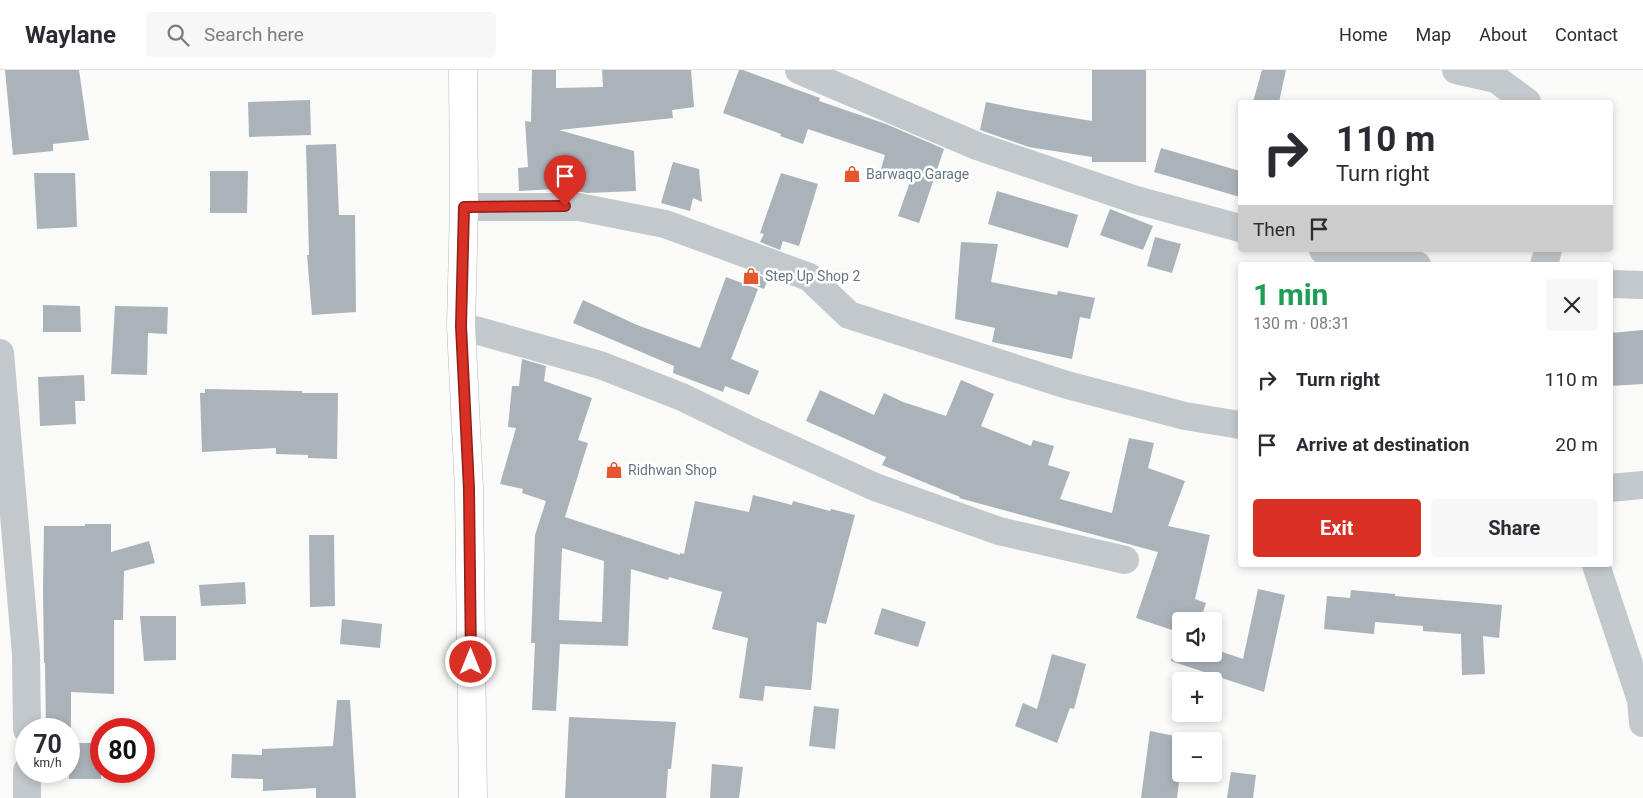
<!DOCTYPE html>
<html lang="en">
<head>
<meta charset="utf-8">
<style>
  :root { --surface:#fff; --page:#f7f7f7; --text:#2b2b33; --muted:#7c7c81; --line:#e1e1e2; --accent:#d93025 }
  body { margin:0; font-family:Roboto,sans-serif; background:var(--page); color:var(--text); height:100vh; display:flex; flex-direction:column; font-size:19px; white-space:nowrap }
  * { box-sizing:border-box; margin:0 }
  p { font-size:16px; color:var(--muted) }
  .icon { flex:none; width:28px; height:28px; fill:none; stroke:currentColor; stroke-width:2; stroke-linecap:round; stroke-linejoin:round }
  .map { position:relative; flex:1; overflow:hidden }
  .drawer { position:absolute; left:1238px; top:192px; width:375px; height:305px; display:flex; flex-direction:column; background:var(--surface); border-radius:5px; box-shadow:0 2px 8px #0003 }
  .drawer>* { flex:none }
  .hud { position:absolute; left:1238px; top:30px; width:375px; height:152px; border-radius:5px; box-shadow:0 2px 8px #0003; background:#fff; color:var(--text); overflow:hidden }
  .controls { position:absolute; left:1172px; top:542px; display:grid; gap:10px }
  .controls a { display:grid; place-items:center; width:50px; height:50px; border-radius:5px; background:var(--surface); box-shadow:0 2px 8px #0003; font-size:25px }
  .speed { position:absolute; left:15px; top:648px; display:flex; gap:10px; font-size:25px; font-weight:700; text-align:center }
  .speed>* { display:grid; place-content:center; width:65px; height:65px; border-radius:50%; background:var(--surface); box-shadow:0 2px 8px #0003; line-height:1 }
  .speed small { font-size:12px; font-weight:400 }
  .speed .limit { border:8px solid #d22; background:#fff; color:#111 }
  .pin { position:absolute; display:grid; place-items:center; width:42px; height:42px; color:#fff; margin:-51px -21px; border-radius:50% 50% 50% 0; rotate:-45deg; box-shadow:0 0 5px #0007 }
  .pin .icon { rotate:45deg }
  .me { position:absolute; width:55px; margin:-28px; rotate:0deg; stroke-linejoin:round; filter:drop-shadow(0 0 4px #0008) }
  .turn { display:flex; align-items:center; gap:18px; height:105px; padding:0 15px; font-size:22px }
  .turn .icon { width:65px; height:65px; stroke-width:2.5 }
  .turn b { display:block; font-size:35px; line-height:42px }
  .then { display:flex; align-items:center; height:48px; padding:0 15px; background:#0003; gap:10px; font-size:19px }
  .round { display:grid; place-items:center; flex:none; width:52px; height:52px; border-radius:5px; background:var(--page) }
  .head { display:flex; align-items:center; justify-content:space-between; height:85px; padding:0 15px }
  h1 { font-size:30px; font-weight:700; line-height:38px; color:#1e9e55 }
  .cta { display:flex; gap:10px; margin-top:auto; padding:10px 15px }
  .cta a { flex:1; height:58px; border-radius:5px; background:var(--accent); color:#fff; font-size:20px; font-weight:700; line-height:58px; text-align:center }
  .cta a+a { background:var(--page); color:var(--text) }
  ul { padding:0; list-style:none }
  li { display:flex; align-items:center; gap:15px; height:65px; padding:0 15px }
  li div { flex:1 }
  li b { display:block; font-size:19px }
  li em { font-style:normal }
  header { display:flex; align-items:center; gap:30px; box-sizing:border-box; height:70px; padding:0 25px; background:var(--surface); border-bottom:1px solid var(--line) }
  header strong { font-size:24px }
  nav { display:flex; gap:28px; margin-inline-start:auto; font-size:18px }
  .search { width:350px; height:45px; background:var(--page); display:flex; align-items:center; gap:12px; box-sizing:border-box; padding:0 18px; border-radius:5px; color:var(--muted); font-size:19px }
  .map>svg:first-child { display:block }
</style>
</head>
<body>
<header>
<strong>Waylane</strong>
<div class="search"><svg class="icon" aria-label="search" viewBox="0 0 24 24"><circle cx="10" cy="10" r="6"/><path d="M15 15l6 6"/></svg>Search here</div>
<nav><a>Home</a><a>Map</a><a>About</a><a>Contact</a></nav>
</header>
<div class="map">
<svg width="1643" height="728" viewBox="0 0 1643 728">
  <rect width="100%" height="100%" fill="#fafaf8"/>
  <path fill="#aab3b9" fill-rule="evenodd" d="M 5,0 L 79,0 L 89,70 L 53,74 L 53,81 L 13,85 Z
    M 532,0 L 556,0 L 556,18 L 603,17 L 602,0 L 691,0 L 694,37 L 672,40 L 673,48 L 559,60 L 634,81 L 636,121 L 587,123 L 576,121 L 576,118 L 519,121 L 518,98 L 528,97 L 525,51 L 531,52 Z
    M 739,0 L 743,0 L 820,28 L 819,31 L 886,54 L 944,79 L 919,153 L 898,146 L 911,109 L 881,99 L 885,85 L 808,59 L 803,74 L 780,66 L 781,64 L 723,43 Z
    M 1092,0 L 1146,0 L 1146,92 L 1092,92 L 1092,87 L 1029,77 L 980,60 L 986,32 L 1026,40 L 1092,51 Z
    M 1262,0 L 1286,0 L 1279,32 L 1253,32 Z
    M 310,30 L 311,65 L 249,67 L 248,32 Z
    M 336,74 L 339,145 L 355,145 L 356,242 L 312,245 L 307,185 L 309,185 L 306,75 Z
    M 1161,78 L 1240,101 L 1240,127 L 1154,102 Z
    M 673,92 L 699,99 L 702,132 L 693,128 L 690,141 L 661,133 Z
    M 210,101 L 248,101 L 247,143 L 210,143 Z
    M 34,103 L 75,103 L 77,157 L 37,159 Z
    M 781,103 L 818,114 L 799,176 L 783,171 L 780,180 L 760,172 L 764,164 L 760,163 Z
    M 997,121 L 1078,145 L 1068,178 L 988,154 Z
    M 1110,139 L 1153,156 L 1143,180 L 1100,165 Z
    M 1155,167 L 1181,174 L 1172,203 L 1147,196 Z
    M 961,172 L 998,174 L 991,212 L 1057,225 L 1058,221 L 1095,228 L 1090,249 L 1080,247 L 1072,289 L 992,272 L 995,258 L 955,249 Z
    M 748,201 L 768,209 L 764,219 L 744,211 Z
    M 726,207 L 758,219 L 731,289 L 759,301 L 749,325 L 725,316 L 723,322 L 673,303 L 674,296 L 573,253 L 583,230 L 637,255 L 700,278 Z
    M 43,235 L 80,236 L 81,262 L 43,262 Z
    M 115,236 L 168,237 L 167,264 L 148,263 L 147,305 L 111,304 Z
    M 1643,260 L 1643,314 L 1610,316 L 1610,263 Z
    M 522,289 L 546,296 L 544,311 L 592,328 L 578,370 L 588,373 L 565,447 L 680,485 L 680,483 L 684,484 L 695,431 L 749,442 L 753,425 L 792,435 L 793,431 L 830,441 L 831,439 L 855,445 L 826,554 L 817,552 L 811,620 L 765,616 L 763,631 L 739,628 L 748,568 L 712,559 L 722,522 L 669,507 L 668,510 L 631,499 L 628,576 L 560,574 L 556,641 L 532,640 L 535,573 L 531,573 L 535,465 L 546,431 L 522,423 L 523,419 L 500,414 L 516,358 L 508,357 L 512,316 L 519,316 ZM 562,478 L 604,491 L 602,552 L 559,550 Z
    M 84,305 L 85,331 L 75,331 L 76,354 L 40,356 L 38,307 Z
    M 961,310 L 994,324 L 981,356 L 1031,376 L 1033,370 L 1054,376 L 1048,395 L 1070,402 L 1060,429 L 1112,443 L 1129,368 L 1154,373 L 1148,398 L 1185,411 L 1168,456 L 1210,465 L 1195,529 L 1206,533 L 1200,551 L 1181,551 L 1181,563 L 1136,548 L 1158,482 L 959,428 L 960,427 L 882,395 L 886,387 L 806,351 L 820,320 L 874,345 L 884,323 L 903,332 L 946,346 Z
    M 205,319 L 302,321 L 302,323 L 338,323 L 337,389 L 308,388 L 308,385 L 276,384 L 276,378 L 202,382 L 200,323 L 205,323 Z
    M 85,454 L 111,454 L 111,482 L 149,471 L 155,493 L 124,501 L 123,550 L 114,550 L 114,624 L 71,622 L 71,659 L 46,659 L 45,593 L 44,593 L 43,520 L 44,456 L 85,456 Z
    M 309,465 L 334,465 L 335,536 L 310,537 Z
    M 245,512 L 246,534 L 201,536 L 199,515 Z
    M 1258,519 L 1285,525 L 1264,622 L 1171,591 L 1178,567 L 1181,569 L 1181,584 L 1214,584 L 1214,579 L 1243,589 Z
    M 1351,520 L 1395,524 L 1395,526 L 1502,535 L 1499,568 L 1483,566 L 1485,604 L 1462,605 L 1461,564 L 1423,561 L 1423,556 L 1375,552 L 1374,564 L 1324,559 L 1327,526 L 1350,528 Z
    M 882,538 L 926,552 L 918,577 L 874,564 Z
    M 140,546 L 176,546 L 176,590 L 144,591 Z
    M 342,549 L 382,554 L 380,578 L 340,574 Z
    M 1052,584 L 1086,594 L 1074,639 L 1070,638 L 1057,673 L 1015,656 L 1023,633 L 1037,639 Z
    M 337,630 L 350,630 L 356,728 L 316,728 L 316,718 L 263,721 L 263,709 L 231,708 L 232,684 L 262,685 L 262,679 L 333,676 Z
    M 814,636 L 839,639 L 835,679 L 809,676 Z
    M 569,647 L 676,652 L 671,699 L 668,699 L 666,728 L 565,728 Z
    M 1150,661 L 1185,668 L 1184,671 L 1181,671 L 1181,695 L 1177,728 L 1141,728 Z
    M 69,673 L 101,673 L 101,709 L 69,709 Z
    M 712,694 L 743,697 L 739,728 L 710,728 Z
    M 1231,702 L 1256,705 L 1253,728 L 1227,728 Z"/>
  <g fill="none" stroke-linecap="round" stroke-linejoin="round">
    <g stroke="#b4b9bd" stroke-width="29">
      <path id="highway" d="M 463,0 L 464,137 L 461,256 L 469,419 L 473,728"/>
    </g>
    <path stroke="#c3c8cc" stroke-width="28" d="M 799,0 L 977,76 L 1136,130 L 1240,158
      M 1456,0 L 1496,9 L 1527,32
      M 464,137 L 579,137 L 665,154 L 809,207 L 849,245 L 1067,315 L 1185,346 L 1240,355
      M 1323,180 L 1417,195
      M 1544,195 L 1548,180
      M 1610,214 L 1643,215
      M 461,256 L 600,295 L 682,327 L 756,363 L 875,417 L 999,461 L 1125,490
      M 0,283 L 26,584 L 27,659
      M 1610,418 L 1643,415
      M 1596,495 L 1641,630 L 1643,653
      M 27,701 L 27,728"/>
    <use href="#highway" stroke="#fff" stroke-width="28"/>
  </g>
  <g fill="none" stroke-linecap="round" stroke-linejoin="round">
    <g stroke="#8d1f18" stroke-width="12">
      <path id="route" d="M 471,592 L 469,419 L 461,256 L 464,137 L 565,136"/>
    </g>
    <use href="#route" stroke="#d93025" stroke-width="9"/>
  </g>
  <defs>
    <g id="shop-bare" transform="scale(1.35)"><path d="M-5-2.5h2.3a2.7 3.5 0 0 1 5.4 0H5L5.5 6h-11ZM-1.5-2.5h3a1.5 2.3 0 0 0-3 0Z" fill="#e4572e" stroke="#fff" stroke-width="2.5" paint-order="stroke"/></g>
  </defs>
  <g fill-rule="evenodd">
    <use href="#shop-bare" x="852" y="104"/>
    <use href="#shop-bare" x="751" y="206"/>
    <use href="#shop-bare" x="614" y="400"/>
  </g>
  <g text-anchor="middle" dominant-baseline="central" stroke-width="5" stroke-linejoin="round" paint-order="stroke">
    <g font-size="14" fill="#657683" stroke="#fff" text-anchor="start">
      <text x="866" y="104">Barwaqo Garage</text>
      <text x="765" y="206">Step Up Shop 2</text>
      <text x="628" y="400">Ridhwan Shop</text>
    </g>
  </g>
</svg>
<div class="controls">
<a><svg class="icon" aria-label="sound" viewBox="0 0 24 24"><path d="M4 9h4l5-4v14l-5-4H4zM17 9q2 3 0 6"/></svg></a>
<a>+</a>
<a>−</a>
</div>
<div class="speed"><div>70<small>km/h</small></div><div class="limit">80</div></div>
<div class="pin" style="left:565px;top:136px;background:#d93025"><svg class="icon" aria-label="arrive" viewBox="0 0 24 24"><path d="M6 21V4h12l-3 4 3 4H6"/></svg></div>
<svg class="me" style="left:471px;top:592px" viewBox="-20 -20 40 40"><circle r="17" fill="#d93025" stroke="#fff" stroke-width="3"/><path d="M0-11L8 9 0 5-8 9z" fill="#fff"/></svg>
<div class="hud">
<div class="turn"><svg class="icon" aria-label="right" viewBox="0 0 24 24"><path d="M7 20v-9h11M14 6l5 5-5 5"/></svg><div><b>110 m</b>Turn right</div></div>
<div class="then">Then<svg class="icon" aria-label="arrive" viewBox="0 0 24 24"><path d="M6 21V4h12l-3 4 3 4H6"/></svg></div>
</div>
<section class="drawer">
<div class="head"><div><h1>1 min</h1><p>130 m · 08:31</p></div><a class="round"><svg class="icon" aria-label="close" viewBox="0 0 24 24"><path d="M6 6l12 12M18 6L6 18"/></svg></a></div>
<ul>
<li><svg class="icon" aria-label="right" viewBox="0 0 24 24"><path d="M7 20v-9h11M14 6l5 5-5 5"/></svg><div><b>Turn right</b></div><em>110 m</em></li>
<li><svg class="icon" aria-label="arrive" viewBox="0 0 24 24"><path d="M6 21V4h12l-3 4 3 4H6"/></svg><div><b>Arrive at destination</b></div><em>20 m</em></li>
</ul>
<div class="cta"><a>Exit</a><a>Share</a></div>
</section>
</div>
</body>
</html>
